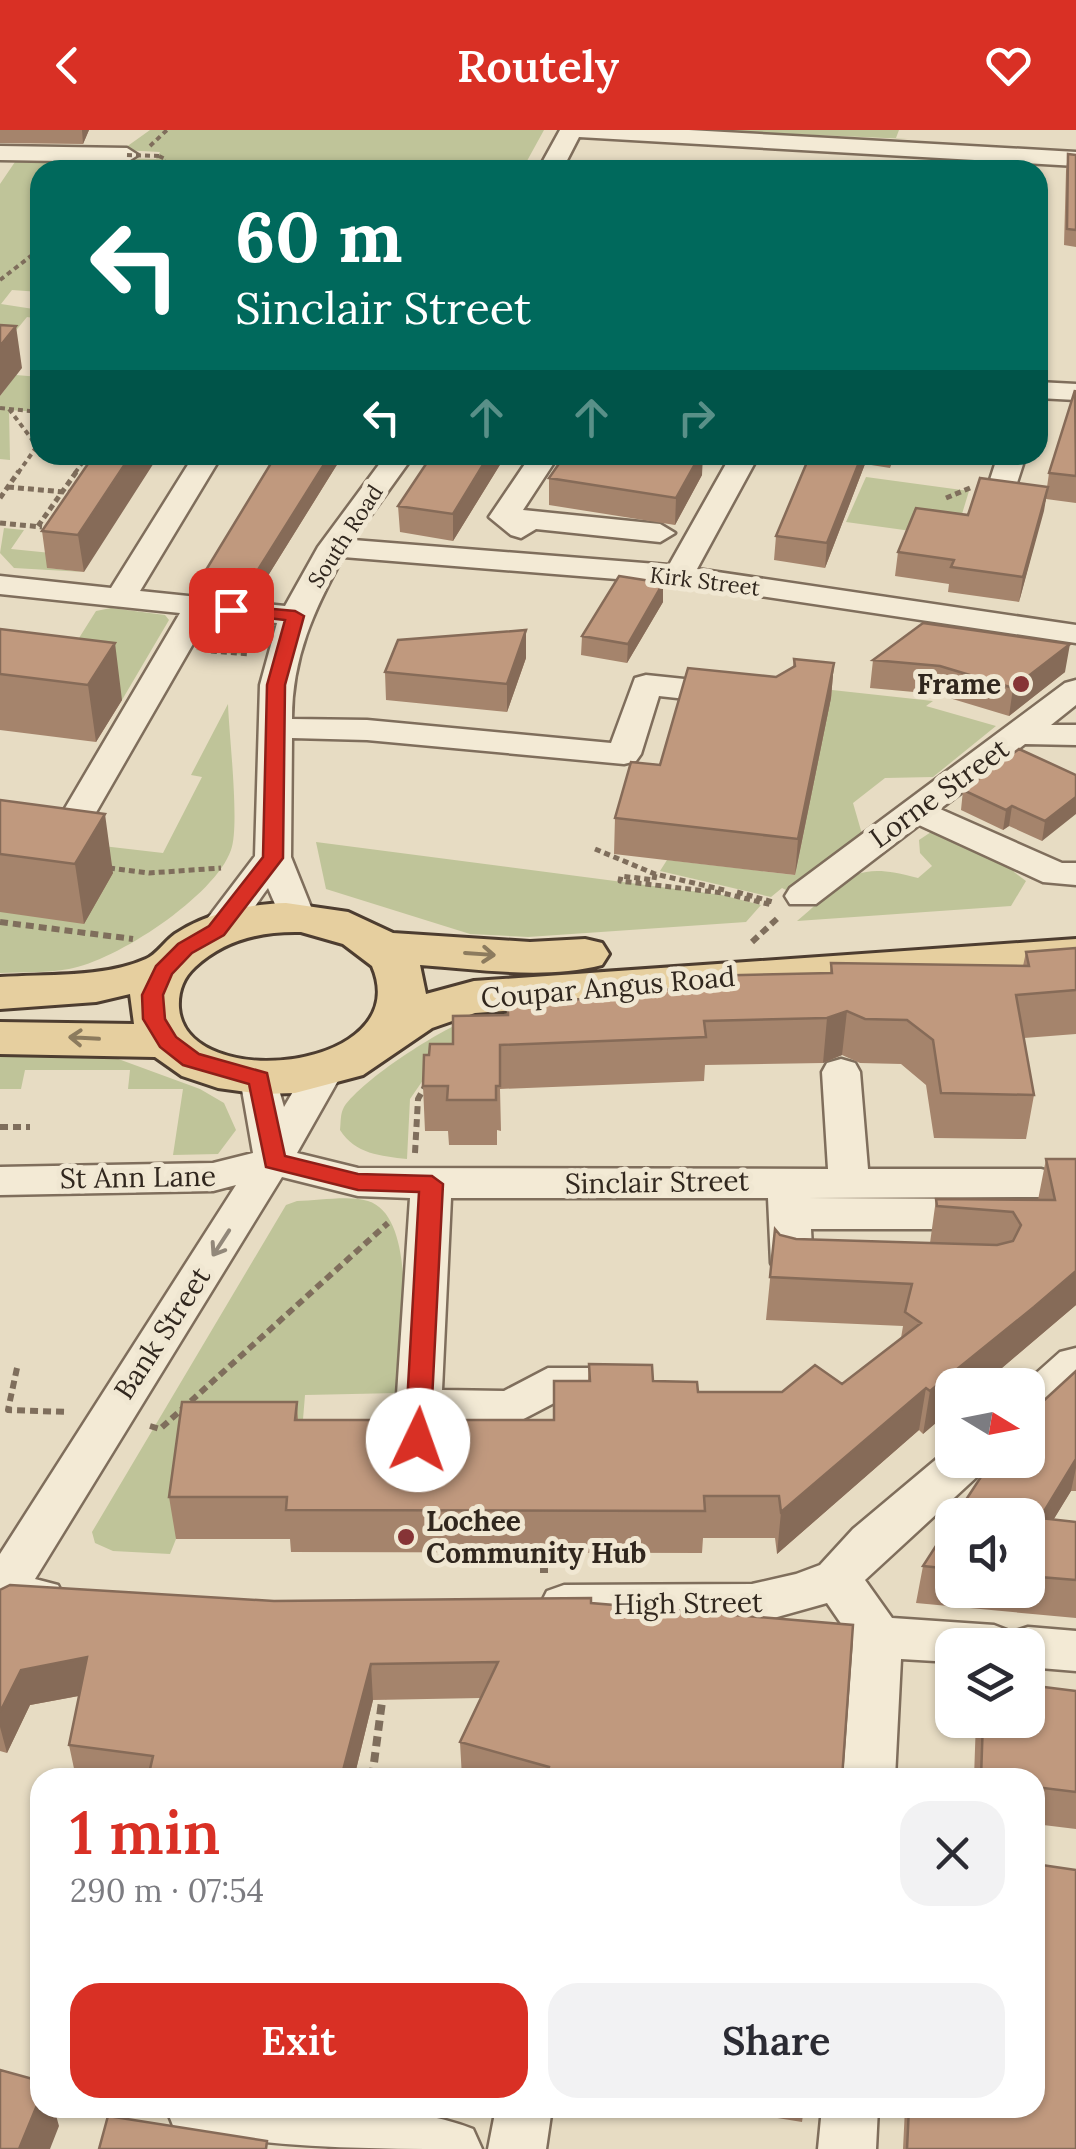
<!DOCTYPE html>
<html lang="en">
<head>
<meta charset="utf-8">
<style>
  :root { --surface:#fff; --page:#f2f2f3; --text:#2b2b33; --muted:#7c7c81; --accent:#d93025 }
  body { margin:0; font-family:Lora,serif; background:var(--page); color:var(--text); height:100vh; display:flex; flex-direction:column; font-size:38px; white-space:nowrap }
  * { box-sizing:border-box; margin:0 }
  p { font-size:32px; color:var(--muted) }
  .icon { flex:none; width:55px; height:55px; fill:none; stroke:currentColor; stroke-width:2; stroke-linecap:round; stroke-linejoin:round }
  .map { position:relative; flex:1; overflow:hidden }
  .drawer { position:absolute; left:30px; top:1638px; width:1015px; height:350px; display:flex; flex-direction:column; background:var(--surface); border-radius:30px; box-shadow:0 2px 8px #0004 }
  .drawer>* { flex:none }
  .banner { position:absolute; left:30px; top:30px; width:1018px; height:305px; border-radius:30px; box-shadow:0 2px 8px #0004; background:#00695c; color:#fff; overflow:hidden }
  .needle { width:65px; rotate:100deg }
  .controls { position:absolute; left:935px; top:1238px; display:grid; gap:20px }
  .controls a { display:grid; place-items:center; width:110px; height:110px; border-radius:20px; background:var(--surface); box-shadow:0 2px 8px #0004; font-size:50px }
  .pin { position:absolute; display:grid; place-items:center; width:85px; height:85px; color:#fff; margin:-42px; border-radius:20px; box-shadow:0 5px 15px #0006 }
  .me { position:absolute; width:110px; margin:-55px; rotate:3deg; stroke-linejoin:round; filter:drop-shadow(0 0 8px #0008) }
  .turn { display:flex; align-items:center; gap:35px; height:210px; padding:0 40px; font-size:45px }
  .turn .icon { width:130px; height:130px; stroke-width:2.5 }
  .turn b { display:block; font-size:70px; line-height:85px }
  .lanes { display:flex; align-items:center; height:95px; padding:0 40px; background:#0003; justify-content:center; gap:50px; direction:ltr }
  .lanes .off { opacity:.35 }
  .round { display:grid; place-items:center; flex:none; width:105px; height:105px; border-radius:30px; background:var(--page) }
  .overview { display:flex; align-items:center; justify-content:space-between; height:170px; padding:0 40px }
  h1 { font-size:60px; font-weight:600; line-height:75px; color:var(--accent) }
  .action { display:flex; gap:20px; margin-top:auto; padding:20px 40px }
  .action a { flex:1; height:115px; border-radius:30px; background:var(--accent); color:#fff; font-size:40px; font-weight:600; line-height:115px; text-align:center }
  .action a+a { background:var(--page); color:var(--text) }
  header { display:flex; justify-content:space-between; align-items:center; height:130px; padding:0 40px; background:var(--accent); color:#fff; font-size:45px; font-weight:600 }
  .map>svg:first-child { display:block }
</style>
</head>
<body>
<header><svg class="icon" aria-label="back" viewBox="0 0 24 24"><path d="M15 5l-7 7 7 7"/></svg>Routely<svg class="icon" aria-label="heart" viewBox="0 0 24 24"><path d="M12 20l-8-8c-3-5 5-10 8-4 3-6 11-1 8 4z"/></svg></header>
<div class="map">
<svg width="1076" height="2019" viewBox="0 0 1076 2019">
  <rect width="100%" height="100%" fill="#e7dcc3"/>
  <path fill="#bfc499" d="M 150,0 L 544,0 L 522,40 L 40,40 L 40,162 L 12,160 L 1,174 L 40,180 L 34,188 L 27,187 L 0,220 L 0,54 L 19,26 L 156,29 L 160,22 L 122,20 Z
    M 699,0 L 899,0 L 896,8 L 909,9 Z
    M 16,245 L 40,247 L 40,282 L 9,280 L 10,330 L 0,329 L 0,266 Z
    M 866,347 L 969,361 L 955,407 L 846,392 Z
    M 4,398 L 24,400 L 11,419 L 51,423 L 48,438 L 84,442 L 14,438 L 0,423 Z
    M 111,478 L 165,485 L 169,490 L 122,570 L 69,524 L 96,481 Z
    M 219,491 L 249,497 L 253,506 L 244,525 L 196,520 L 210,496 Z
    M 832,560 L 933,571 L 926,576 L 996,596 L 933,647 L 885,648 L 853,673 L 862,704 L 790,762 L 782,758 L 771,767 L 660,741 L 667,730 L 795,745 Z
    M 228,574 C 229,605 240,696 231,720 C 215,766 116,831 69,839 C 47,843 23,842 0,843 L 0,782 L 77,713 L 163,723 L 202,647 L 191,645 Z
    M 931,702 L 1013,734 L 1014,742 L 1026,751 L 1011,776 L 797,791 C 846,750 851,729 918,748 L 932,736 L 920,723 L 919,710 Z
    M 316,712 L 722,765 L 761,775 L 746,792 L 528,807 L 470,804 L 326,759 Z
    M 735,870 L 439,927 L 410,969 L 407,1029 C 381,1026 355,1024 340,1000 C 341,992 340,984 344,977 C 363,949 439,900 472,888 Z
    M 0,922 L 102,923 L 200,959 L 224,973 L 236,1000 L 218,1024 L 173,1025 L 183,959 L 128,959 L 130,940 L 25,940 L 21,959 L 0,959 Z
    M 297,1071 C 318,1071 348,1065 368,1071 C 420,1087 401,1221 399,1263 L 305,1265 L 301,1314 L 176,1409 L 170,1424 L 113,1421 L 95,1413 L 92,1402 L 286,1075 Z"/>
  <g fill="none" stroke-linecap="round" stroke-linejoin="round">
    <g stroke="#7f6e5c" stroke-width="5">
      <path id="minor" d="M 560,0 L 689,0 L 1076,22 L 1076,36 L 579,7 L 562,40 L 538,40 Z
        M 0,16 L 127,18 L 138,25 L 127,32 L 0,30 Z
        M 1038,252 L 1076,254 L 1076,270 L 1038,268 Z
        M 194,325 L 222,325 L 140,461 L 285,476 L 318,417 L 386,325 L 414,325 L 353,410 L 669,435 L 731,325 L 759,325 L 697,439 L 1076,495 L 1076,513 L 679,454 L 343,427 C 314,480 292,527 292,589 L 367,590 L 611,613 L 635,548 L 646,545 L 732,554 L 748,564 L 732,574 L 659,566 L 641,624 L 636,631 L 624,634 L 367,610 L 292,608 L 291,727 L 315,787 L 310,795 L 284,795 L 268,758 C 250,781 235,817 203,809 L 198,801 L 255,726 L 260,555 L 277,493 L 209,486 L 75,719 L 70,726 L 46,726 L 41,719 L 180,483 L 0,464 L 0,446 L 111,458 Z
        M 531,325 L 559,325 L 523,380 L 660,394 L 675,403 L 660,412 L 536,399 L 521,408 L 511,405 L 489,387 Z
        M 998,325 L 1026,325 L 1015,359 L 1001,368 L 987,359 Z
        M 1076,550 L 1076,575 L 1051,595 L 1076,595 L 1076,615 L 1025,614 L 940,679 L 1062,733 L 1076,733 L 1076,755 L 1043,752 L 919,695 L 816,774 L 790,774 L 785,766 L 790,758 L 1065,553 Z
        M 325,927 L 339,931 L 344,940 L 297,1023 L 358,1038 L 828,1039 L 822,942 L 827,933 L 841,929 L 855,933 L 860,942 L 868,1039 L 1041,1039 L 1055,1043 L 1061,1053 L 1055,1063 L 1041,1067 L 809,1068 L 983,1069 L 998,1074 L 1004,1084 L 998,1094 L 983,1099 L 811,1099 L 812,1119 L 835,1123 L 841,1134 L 835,1145 L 820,1149 L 777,1144 L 771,1133 L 768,1068 L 451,1068 L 442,1260 L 504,1261 L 548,1238 L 609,1238 L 625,1243 L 631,1255 L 625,1267 L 609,1272 L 556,1272 L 512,1295 L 440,1294 L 433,1322 L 417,1327 L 401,1322 L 394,1310 L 410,1068 L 358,1066 L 282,1047 L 35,1449 L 58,1455 L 65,1469 L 58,1483 L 41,1489 L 0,1487 L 0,1424 L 236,1055 L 213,1061 L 0,1065 L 0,1037 L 213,1033 L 253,1023 L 240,948 L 245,939 L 259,935 L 273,939 L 284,977 L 311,931 Z
        M 1076,1218 L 1076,1259 L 1044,1288 L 1028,1293 L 1028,1255 L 1023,1255 L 1060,1222 Z
        M 952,1316 L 952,1330 L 988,1330 L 981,1343 L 865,1450 L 892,1488 L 994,1495 L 1012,1502 L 1028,1497 L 1076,1501 L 1076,1541 L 1028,1537 L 1028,1515 L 952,1515 L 952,1532 L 901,1529 L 895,1648 L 843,1648 L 853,1511 L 827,1473 L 752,1494 L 564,1495 L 547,1489 L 540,1475 L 547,1461 L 564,1455 L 752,1454 L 796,1444 L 820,1435 L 853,1399 Z
        M 166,1978 C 247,1973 400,1969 473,1999 L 482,2019 C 383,2019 267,2019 174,1998 Z
        M 496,1978 L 552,1978 L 546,2019 L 488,2019 Z
        M 822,1978 L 878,1978 L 876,2019 L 818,2019 Z"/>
    </g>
    <g stroke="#4d3d30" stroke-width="6">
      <path id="major" d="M 286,773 L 348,782 L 393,803 L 530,812 L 585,809 L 602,813 L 609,824 L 602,835 C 544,850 479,839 420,835 L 426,864 L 474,851 L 1076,809 L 1076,839 L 475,883 L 432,898 L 363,945 L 295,963 L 261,964 L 218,958 L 182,946 L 155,927 L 0,924 L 0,892 L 134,894 L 130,864 L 96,872 L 0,879 L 0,847 C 45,844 104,848 146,829 C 156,825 165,811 175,804 C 207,783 248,774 286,773 ZM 301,802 L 343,814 L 372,836 C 417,940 186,965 179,878 C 178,862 183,848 195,837 C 225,809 262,801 301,802 Z"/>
    </g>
    <path stroke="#7f6e5c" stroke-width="4" stroke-dasharray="5 4" stroke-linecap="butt" d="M 150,16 L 167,0
      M 159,26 L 167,30 L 165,40
      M 0,150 L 40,119
      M 0,278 L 40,282
      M 9,279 L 40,320
      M 18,343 L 40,312
      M 75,343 L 88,325"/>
    <path stroke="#7f6e5c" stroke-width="5" stroke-dasharray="6 4" stroke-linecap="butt" d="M 8,357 L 75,363
      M 0,368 L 19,341
      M 946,368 L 970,358
      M 0,393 L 42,397
      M 38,396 L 77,341
      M 211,521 L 249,524
      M 595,719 L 655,744 L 724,760
      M 109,738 L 149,743 L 221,738
      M 655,744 L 654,750 L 621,746 L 620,751 L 723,763 L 772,775
      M 737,762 L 773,772"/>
    <path stroke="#7f6e5c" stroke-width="6" stroke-dasharray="8 5" stroke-linecap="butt" d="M 0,792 L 133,809
      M 752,812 L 780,786
      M 0,997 L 30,997
      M 415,1023 L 418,969 L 427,953
      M 17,1238 L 8,1280 L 69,1282
      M 150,1296 L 160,1299 L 388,1093"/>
    <path stroke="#7f6e5c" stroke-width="8" stroke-dasharray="10 6" stroke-linecap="butt" d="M 544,1417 L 544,1444
      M 372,1648 L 383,1564"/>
    <use href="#minor" fill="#f3ead5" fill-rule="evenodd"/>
    <use href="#major" fill="#e6cf9f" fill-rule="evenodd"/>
    <path stroke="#7f6e5c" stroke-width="4" stroke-dasharray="5 4" stroke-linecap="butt" d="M 127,25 L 159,26"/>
  </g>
  <path fill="#a5846c" d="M 0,0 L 89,0 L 83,14 L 0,13 Z
    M 1068,24 L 1076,25 L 1076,117 L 1064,115 L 1066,41 Z
    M 1076,260 L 1076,373 L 1046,369 L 1019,472 L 948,462 L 949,454 L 895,446 L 898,422 L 968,385 L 1047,357 L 1049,343 Z
    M 94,325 L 84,442 L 47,438 L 42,401 Z
    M 276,325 L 343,325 L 256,465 L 208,459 L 206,440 Z
    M 432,325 L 506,325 L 453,411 L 400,402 L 398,376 Z
    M 793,325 L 895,325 L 890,338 L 865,334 L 825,438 L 774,430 L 776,406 L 809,327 Z
    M 925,325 L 974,325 L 973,332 Z
    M 702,345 L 675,395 L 549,375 L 549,348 Z
    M 663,453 L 663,472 L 627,533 L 581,525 L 582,506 Z
    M 0,499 L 122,570 L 96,612 L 0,600 Z
    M 526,528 L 507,582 L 386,570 L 385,542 Z
    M 794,529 L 834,533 L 831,568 L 795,745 L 614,724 L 615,688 L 660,635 L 776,547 L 793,537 Z
    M 873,530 L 1065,542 L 1009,586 L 936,564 L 870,558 Z
    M 1076,645 L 1042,711 L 1009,696 L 1003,700 L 961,680 L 963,660 Z
    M 0,670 L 113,743 L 84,794 L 0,782 Z
    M 1076,818 L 1076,904 L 1024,908 L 1034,965 L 1026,1009 L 934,1008 L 926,955 L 901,934 L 860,933 L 842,925 L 823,933 L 705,935 L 704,951 L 500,959 L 501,1001 L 497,1000 L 497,1015 L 449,1015 L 448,1001 L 425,1001 L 423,956 L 429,925 L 508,885 L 603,869 L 698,859 L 699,846 L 830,843 L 831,833 L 1023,836 L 1026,822 Z
    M 1046,1029 L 1076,1029 L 1076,1175 L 982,1255 L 952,1255 L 952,1279 L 923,1304 L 919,1300 L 777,1424 L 775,1408 L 703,1408 L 702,1423 L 291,1422 L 290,1409 L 176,1409 L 169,1367 L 297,1272 L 298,1290 L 554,1290 L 588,1251 L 589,1234 L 698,1262 L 782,1262 L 842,1254 L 901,1208 L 903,1196 L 766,1190 L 775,1099 L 780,1105 L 796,1109 L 930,1113 L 936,1069 L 1038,1070 Z
    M 1076,1241 L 1076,1361 L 1071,1361 L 1053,1390 L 1076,1392 L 1076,1488 L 916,1473 L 923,1436 L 952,1391 L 952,1460 L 1028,1460 L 1028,1385 Z
    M 0,1460 L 274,1471 L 591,1473 L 842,1648 L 462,1648 L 460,1612 L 481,1568 L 373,1570 L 354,1648 L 76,1648 L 69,1615 L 79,1566 L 30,1575 L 7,1623 L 0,1621 Z
    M 1076,1561 L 1076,1699 L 1035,1694 L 1035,1648 L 974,1648 L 976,1590 L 1028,1590 Z
    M 727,1978 L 804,1978 L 802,1992 L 727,1980 Z
    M 905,1978 L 1035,1978 L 1076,2019 L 903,2019 Z"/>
  <path fill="#866b58" d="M 82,0 L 89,0 L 83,14 Z
    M 16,196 L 22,238 L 0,266 L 0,216 Z
    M 131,325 L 159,325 L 84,442 L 78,405 Z
    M 330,325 L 343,325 L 256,465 L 254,446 Z
    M 489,325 L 506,325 L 453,411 L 453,384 Z
    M 700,325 L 703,325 L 702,345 L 675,395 L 676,368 Z
    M 862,325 L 866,325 L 865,334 L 825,438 L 827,413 Z
    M 1048,357 L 1044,381 L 1019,472 L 1023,447 Z
    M 663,453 L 663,472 L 627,533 L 628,514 Z
    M 526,500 L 526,528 L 507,582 L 507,554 Z
    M 115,513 L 122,570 L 96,612 L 88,555 Z
    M 1070,514 L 1065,542 L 1009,586 L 1013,558 Z
    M 834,533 L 831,568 L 795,745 L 798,709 Z
    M 1076,667 L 1076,684 L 1042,711 L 1045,691 Z
    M 1012,676 L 1009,696 L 1003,700 L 1006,680 Z
    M 105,684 L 113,743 L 84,794 L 75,734 Z
    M 847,881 L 842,925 L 823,933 L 827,888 Z
    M 1076,1141 L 1076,1175 L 982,1255 L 952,1255 L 952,1279 L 923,1304 L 930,1261 Z
    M 926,1258 L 919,1300 L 777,1424 L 781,1382 Z
    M 1076,1329 L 1076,1338 L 1071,1361 L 1032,1425 L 1040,1388 Z
    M 87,1527 L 94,1563 L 30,1575 L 7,1623 L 0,1597 L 0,1582 L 21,1540 Z
    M 371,1534 L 373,1570 L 354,1648 L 341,1648 Z
    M 40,1968 L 40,1978 L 54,1978 L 59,1996 L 50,2019 L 19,2019 Z"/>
  <path fill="#c0997e" stroke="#866b58" stroke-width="2.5" d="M 1068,24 L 1076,25 L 1076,100 L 1067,99 Z
    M 0,195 L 16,196 L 0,216 Z
    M 1075,260 L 1076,346 L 1049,343 Z
    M 94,325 L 131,325 L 78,405 L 42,401 Z
    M 276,325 L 330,325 L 254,446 L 206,440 Z
    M 432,325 L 489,325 L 453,384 L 398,376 Z
    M 565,325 L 700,325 L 676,368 L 549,348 Z
    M 810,325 L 862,325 L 827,413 L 776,406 Z
    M 980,348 L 1048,357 L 1023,447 L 951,437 L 954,430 L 898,422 L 916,378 L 968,385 Z
    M 619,446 L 663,453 L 628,514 L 582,506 Z
    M 923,493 L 1070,514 L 1013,558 L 940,536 L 873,530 Z
    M 0,499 L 115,513 L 88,555 L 0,544 Z
    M 526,500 L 507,554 L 385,542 L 398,510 Z
    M 794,529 L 834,533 L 798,709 L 615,688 L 631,632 L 660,635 L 688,538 L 776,547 L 795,536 Z
    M 1019,619 L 1076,645 L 1076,667 L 1045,691 L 1012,676 L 1006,680 L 963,660 Z
    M 0,670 L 105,684 L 75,734 L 0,724 Z
    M 1076,818 L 1076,860 L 1016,865 L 1034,965 L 941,963 L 933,910 L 907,890 L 865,889 L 847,881 L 827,888 L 704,891 L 706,907 L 500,915 L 500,956 L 496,956 L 496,970 L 447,970 L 448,956 L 423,956 L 424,925 L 429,925 L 430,914 L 453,914 L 453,886 L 508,885 L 508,870 L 603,869 L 603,861 L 701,859 L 699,846 L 832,843 L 831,833 L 1029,836 L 1026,822 Z
    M 1046,1029 L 1076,1029 L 1076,1141 L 1034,1177 L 930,1261 L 926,1258 L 781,1382 L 779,1366 L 704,1366 L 705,1381 L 286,1380 L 287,1367 L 169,1367 L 182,1272 L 297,1272 L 295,1290 L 554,1290 L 554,1251 L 590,1251 L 589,1234 L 652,1235 L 653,1251 L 697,1252 L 698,1262 L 782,1262 L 815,1235 L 842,1254 L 921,1193 L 905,1182 L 912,1154 L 770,1147 L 775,1099 L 780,1105 L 796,1109 L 997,1115 L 1013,1111 L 1021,1095 L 1013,1082 L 937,1076 L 936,1069 L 1055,1070 Z
    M 1076,1241 L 1076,1329 L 1040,1388 L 1076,1392 L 1076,1450 L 1028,1446 L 1028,1385 L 956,1385 L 992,1330 L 1028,1330 L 1028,1285 Z
    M 952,1391 L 952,1439 L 923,1436 Z
    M 10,1455 L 274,1471 L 591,1468 L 591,1473 L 853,1495 L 842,1648 L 547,1648 L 549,1637 L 460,1612 L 498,1532 L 371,1534 L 341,1648 L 148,1648 L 153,1626 L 69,1615 L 87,1527 L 21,1540 L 0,1582 L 0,1460 Z
    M 1028,1555 L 1076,1561 L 1076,1662 L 1035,1657 L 1035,1648 L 981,1648 L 983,1590 L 1028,1590 Z
    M 1035,1734 L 1076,1740 L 1076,2019 L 907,2019 L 909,1978 L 1035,1978 Z
    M 0,1940 L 40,1951 L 40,1968 L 19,2019 L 0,2019 Z
    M 108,1986 L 267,2011 L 266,2019 L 99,2019 Z"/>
  <defs><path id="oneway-shaft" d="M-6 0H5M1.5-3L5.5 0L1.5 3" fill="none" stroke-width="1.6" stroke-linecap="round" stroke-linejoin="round" transform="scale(2.5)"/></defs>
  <g stroke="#8c7b5e">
    <use href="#oneway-shaft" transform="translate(480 824) rotate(4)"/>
    <use href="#oneway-shaft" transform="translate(84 908) rotate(-177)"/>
  </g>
  <use stroke="#92887a" href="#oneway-shaft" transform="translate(221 1113) rotate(123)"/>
  <path fill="#d93025" stroke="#8d1f18" stroke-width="2.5" d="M 231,475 L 295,481 L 304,486 L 285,555 L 283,728 L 224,805 L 192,823 L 172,844 L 163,865 L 165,889 L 176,907 L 199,924 L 267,943 L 285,1026 L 358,1044 L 432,1046 L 443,1054 L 430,1310 L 418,1320 L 405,1310 L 419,1062 L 358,1060 L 266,1037 L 249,954 L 183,935 L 160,917 L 143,889 L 142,865 L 156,836 L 178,814 L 209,796 L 263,727 L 267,555 L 285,490 L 225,483 L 222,480 Z"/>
  <g fill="#863436" stroke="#f0e7d2" stroke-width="4">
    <circle cx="1021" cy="554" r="10"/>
    <circle cx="406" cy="1407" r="10"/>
  </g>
  <g text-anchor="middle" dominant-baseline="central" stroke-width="10" stroke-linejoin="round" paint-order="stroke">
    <g font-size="22" fill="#31271e" stroke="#f0e7d2">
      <text transform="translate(345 406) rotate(-57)">South Road</text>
      <text transform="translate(705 451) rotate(7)">Kirk Street</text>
    </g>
    <g font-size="28" font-weight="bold" fill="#31271e" stroke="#f0e7d2" text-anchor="end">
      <text x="1001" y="554">Frame</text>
      <text x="426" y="1391" text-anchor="start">Lochee<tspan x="426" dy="32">Community Hub</tspan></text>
    </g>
    <g font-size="28" fill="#31271e" stroke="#f0e7d2">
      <text transform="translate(939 663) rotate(-36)">Lorne Street</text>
      <text transform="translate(608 857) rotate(-5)">Coupar Angus Road</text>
      <text transform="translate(138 1047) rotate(-1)">St Ann Lane</text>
      <text transform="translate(657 1052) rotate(-1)">Sinclair Street</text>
      <text transform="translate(162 1203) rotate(-57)">Bank Street</text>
      <text transform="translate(688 1473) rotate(-1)">High Street</text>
    </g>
  </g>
</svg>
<div class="controls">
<a><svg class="needle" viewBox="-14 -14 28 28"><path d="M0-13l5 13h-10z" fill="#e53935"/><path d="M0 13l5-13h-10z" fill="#7c7c81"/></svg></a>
<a><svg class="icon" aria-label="sound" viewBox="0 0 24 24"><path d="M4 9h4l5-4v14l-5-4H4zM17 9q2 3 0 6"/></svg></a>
<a><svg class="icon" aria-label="layers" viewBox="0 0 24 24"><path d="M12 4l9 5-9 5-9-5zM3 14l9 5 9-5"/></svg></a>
</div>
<div class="pin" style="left:231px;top:480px;background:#d93025"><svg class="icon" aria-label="arrive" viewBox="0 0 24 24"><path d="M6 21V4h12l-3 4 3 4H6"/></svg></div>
<svg class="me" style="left:418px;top:1310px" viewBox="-20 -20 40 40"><circle r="19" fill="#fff"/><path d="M0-13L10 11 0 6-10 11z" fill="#d93025"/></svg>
<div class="banner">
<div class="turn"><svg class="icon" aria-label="left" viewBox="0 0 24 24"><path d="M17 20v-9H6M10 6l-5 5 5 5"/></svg><div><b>60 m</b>Sinclair Street</div></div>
<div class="lanes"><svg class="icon" aria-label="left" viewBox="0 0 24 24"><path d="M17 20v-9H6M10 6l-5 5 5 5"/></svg><svg class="icon off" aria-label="ahead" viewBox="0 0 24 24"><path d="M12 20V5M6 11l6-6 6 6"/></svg><svg class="icon off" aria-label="ahead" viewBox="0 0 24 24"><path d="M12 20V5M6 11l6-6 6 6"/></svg><svg class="icon off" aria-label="right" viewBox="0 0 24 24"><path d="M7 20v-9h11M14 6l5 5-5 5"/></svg></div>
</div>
<section class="drawer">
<div class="overview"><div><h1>1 min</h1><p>290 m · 07:54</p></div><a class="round"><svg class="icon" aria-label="close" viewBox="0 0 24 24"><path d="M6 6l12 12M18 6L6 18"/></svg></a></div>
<div class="action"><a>Exit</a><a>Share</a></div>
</section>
</div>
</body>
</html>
